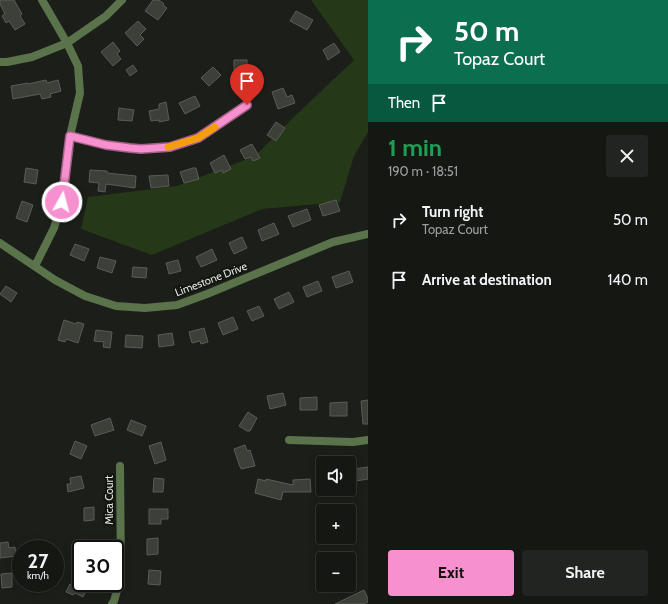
<!DOCTYPE html>
<html lang="en">
<head>
<meta charset="utf-8">
<style>
  :root { --surface:#151713; --page:#222421; --text:#f1f3f6; --muted:#9d9fa0; --line:#343633; --accent:#f790ce }
  body { margin:0; font-family:Cabin,sans-serif; background:var(--page); color:var(--text); height:100vh; display:flex; flex-direction:column; font-size:15px; white-space:nowrap }
  * { box-sizing:border-box; margin:0 }
  p { font-size:13px; color:var(--muted) }
  .icon { flex:none; width:22px; height:22px; fill:none; stroke:currentColor; stroke-width:2; stroke-linecap:round; stroke-linejoin:round }
  .map { position:relative; flex:1; overflow:hidden }
  .details { display:flex; flex-direction:column; background:var(--surface); width:300px }
  .details>* { flex:none }
  .top-card { background:#0b6e4f; color:#fff; overflow:hidden }
  .tools { position:absolute; left:316px; top:456px; display:grid; gap:8px }
  .tools a { display:grid; place-items:center; width:40px; height:40px; border-radius:4px; background:var(--surface); box-shadow:0 2px 10px #0003,0 0 0 1px var(--line); font-size:20px }
  .speed { position:absolute; left:12px; top:540px; display:flex; gap:8px; font-size:20px; font-weight:700; text-align:center }
  .speed>* { display:grid; place-content:center; width:52px; height:52px; border-radius:50%; background:var(--surface); box-shadow:0 2px 10px #0003,0 0 0 1px var(--line); line-height:1 }
  .speed small { font-size:10px; font-weight:400 }
  .speed .limit { border:2px solid #111; border-radius:6px; background:#fff; color:#111 }
  .pin { position:absolute; display:grid; place-items:center; width:34px; height:34px; color:#fff; margin:-41px -17px; border-radius:50% 50% 50% 0; rotate:-45deg; box-shadow:0 0 4px #0007 }
  .pin .icon { rotate:45deg }
  .me { position:absolute; width:44px; margin:-22px; rotate:7deg; stroke-linejoin:round; filter:drop-shadow(0 0 3px #0008) }
  .turn { display:flex; align-items:center; gap:14px; height:84px; padding:0 20px; font-size:18px }
  .turn .icon { width:52px; height:52px; stroke-width:2.5 }
  .turn b { display:block; font-size:28px; line-height:34px }
  .then { display:flex; align-items:center; height:38px; padding:0 20px; background:#0003; gap:8px; font-size:15px }
  .round { display:grid; place-items:center; flex:none; width:42px; height:42px; border-radius:4px; background:var(--page) }
  .overview { display:flex; align-items:center; justify-content:space-between; height:68px; padding:0 20px }
  h1 { font-size:24px; font-weight:700; line-height:30px; color:#1e9e55 }
  .cta { display:flex; gap:8px; margin-top:auto; padding:8px 20px }
  .cta a { flex:1; height:46px; border-radius:4px; background:var(--accent); color:#111; font-size:16px; font-weight:700; line-height:46px; text-align:center }
  .cta a+a { background:var(--page); color:var(--text) }
  ul { padding:0; list-style:none }
  li { display:flex; align-items:center; gap:12px; height:60px; padding:0 20px }
  li div { flex:1 }
  li b { display:block; font-size:15px }
  li em { font-style:normal }
  main { display:flex; flex:1; min-height:0 }
  .map>svg:first-child { display:block }
</style>
</head>
<body>
<main>
<div class="map">
<svg width="368" height="604" viewBox="0 0 368 604">
  <rect width="100%" height="100%" fill="#1c1f19"/>
  <path fill="#253818" d="M 311,0 L 368,0 L 368,132 L 354,156 L 340,202 L 262,209 L 152,255 L 81,229 L 88,197 L 177,186 L 255,156 L 296,115 L 354,60 Z"/>
  <path fill="#3c4039" stroke="#585d56" d="M 0,0 L 14,0 L 22,14 L 20,16 L 25,24 L 15,30 L 9,21 L 6,23 L 2,16 L 5,14 L 0,4 Z
    M 153,0 L 159,0 L 164,4 L 163,5 L 167,8 L 158,20 L 145,11 Z
    M 296,11 L 313,20 L 307,30 L 290,21 Z
    M 138,21 L 146,29 L 140,35 L 144,39 L 137,46 L 125,33 Z
    M 113,42 L 120,51 L 117,54 L 121,59 L 113,66 L 101,52 Z
    M 334,43 L 340,52 L 328,60 L 323,50 Z
    M 234,60 L 247,60 L 247,71 L 234,71 Z
    M 133,65 L 137,71 L 130,76 L 126,70 Z
    M 213,67 L 221,75 L 209,86 L 201,78 Z
    M 46,80 L 47,83 L 58,80 L 61,91 L 50,94 L 51,97 L 42,99 L 40,94 L 13,99 L 11,86 L 28,83 L 28,84 Z
    M 283,88 L 287,97 L 292,95 L 295,103 L 278,109 L 272,92 Z
    M 195,96 L 200,106 L 185,114 L 179,103 Z
    M 166,102 L 169,120 L 159,122 L 159,120 L 151,121 L 149,111 L 159,109 L 159,104 Z
    M 119,108 L 134,110 L 132,121 L 118,120 Z
    M 276,122 L 285,128 L 276,141 L 267,135 Z
    M 252,144 L 260,158 L 253,161 L 251,157 L 245,159 L 240,150 Z
    M 224,155 L 231,169 L 223,173 L 222,170 L 215,173 L 210,163 Z
    M 26,168 L 38,170 L 36,184 L 24,182 Z
    M 193,168 L 196,168 L 199,179 L 184,183 L 180,172 Z
    M 90,170 L 107,171 L 107,173 L 136,176 L 135,188 L 106,184 L 105,192 L 98,191 L 99,183 L 89,182 Z
    M 168,175 L 169,186 L 151,188 L 149,176 Z
    M 336,200 L 340,211 L 323,216 L 319,205 Z
    M 22,201 L 33,205 L 27,222 L 16,218 Z
    M 307,209 L 311,220 L 293,227 L 288,216 Z
    M 274,223 L 279,234 L 262,241 L 258,230 Z
    M 242,237 L 247,248 L 234,254 L 229,243 Z
    M 75,244 L 89,249 L 84,261 L 70,255 Z
    M 212,249 L 217,260 L 201,267 L 196,257 Z
    M 100,257 L 116,261 L 112,273 L 97,268 Z
    M 178,260 L 181,271 L 169,274 L 166,263 Z
    M 133,267 L 147,268 L 146,278 L 132,277 Z
    M 349,271 L 353,282 L 336,288 L 332,277 Z
    M 318,281 L 322,291 L 307,297 L 303,287 Z
    M 6,286 L 17,293 L 11,302 L 0,294 Z
    M 289,292 L 294,302 L 279,309 L 274,299 Z
    M 259,306 L 264,316 L 252,321 L 247,311 Z
    M 233,317 L 238,329 L 223,335 L 218,323 Z
    M 64,320 L 76,324 L 77,322 L 84,324 L 78,343 L 66,339 L 65,342 L 58,340 Z
    M 204,328 L 208,342 L 201,344 L 200,341 L 192,343 L 189,332 Z
    M 96,330 L 112,332 L 110,348 L 103,347 L 104,342 L 94,341 Z
    M 172,333 L 174,345 L 159,347 L 158,335 Z
    M 126,335 L 143,336 L 142,348 L 125,347 Z
    M 283,393 L 286,405 L 270,409 L 267,396 Z
    M 317,397 L 317,410 L 300,410 L 300,398 Z
    M 368,400 L 368,424 L 363,424 L 361,401 Z
    M 347,402 L 347,416 L 330,416 L 330,403 Z
    M 248,412 L 257,418 L 250,431 L 247,431 L 239,426 Z
    M 110,418 L 114,430 L 95,436 L 91,425 Z
    M 131,420 L 146,426 L 142,436 L 127,430 Z
    M 75,441 L 87,446 L 81,459 L 70,454 Z
    M 161,442 L 166,460 L 155,464 L 149,446 Z
    M 245,445 L 247,451 L 250,450 L 255,466 L 241,469 L 241,467 L 240,467 L 234,449 Z
    M 368,467 L 368,479 L 356,481 L 354,469 Z
    M 81,476 L 84,488 L 68,492 L 67,484 L 71,484 L 70,478 Z
    M 154,478 L 164,479 L 163,492 L 153,492 Z
    M 258,479 L 266,481 L 266,479 L 293,485 L 293,480 L 310,479 L 311,492 L 283,492 L 281,500 L 255,493 Z
    M 94,507 L 94,520 L 84,521 L 84,508 Z
    M 149,509 L 168,509 L 168,519 L 161,519 L 161,524 L 149,524 Z
    M 158,538 L 158,554 L 147,555 L 147,539 Z
    M 8,542 L 9,548 L 15,547 L 16,556 L 0,558 L 0,543 Z
    M 82,542 L 94,542 L 94,549 L 82,549 Z
    M 149,570 L 161,571 L 160,585 L 148,584 Z
    M 12,573 L 12,587 L 2,588 L 1,574 Z
    M 78,580 L 81,582 L 81,583 L 84,583 L 89,585 L 83,597 L 75,593 L 73,595 L 66,592 L 70,584 L 75,586 Z
    M 364,590 L 368,599 L 368,602 L 364,604 L 335,604 Z"/>
  <g fill="none" stroke-linecap="round" stroke-linejoin="round">
    <path stroke="#5a734b" stroke-width="8" d="M 0,62 L 7,62 L 32,57 L 67,43 L 106,16 L 122,0
      M 70,136 L 106,145 L 141,149 L 170,147 L 198,138 L 247,105
      M 0,243 L 55,280 L 85,296 L 116,306 L 145,308 L 177,305 L 207,294 L 333,242 L 368,234
      M 35,266 L 54,228 L 62,202 L 70,136 L 80,93 L 78,66 L 67,43 L 42,0
      M 289,440 L 353,442 L 368,440
      M 112,604 L 114,601 L 121,577 L 120,466"/>
  </g>
  <g fill="none" stroke-linecap="round" stroke-linejoin="round">
    <g stroke="#a15e86" stroke-width="10">
      <path id="route" d="M 62,202 L 70,136 L 106,145 L 130,148 L 141,149 L 170,147 L 198,138 L 247,105"/>
    </g>
    <use href="#route" stroke="#f790ce" stroke-width="7"/>
    <path stroke="#f59e0b" stroke-width="7" d="M 168,147 L 198,138 L 215,127"/>
  </g>
  <g text-anchor="middle" dominant-baseline="central" stroke-width="4" stroke-linejoin="round" paint-order="stroke">
    <g font-size="11" fill="#e3e6e2" stroke="#121610">
      <text transform="translate(211 279) rotate(-21)">Limestone Drive</text>
      <text transform="translate(109 500) rotate(-90)">Mica Court</text>
    </g>
  </g>
</svg>
<div class="tools">
<a><svg class="icon" aria-label="sound" viewBox="0 0 24 24"><path d="M4 9h4l5-4v14l-5-4H4zM17 9q2 3 0 6"/></svg></a>
<a>+</a>
<a>−</a>
</div>
<div class="speed"><div>27<small>km/h</small></div><div class="limit">30</div></div>
<div class="pin" style="left:247px;top:105px;background:#d93025"><svg class="icon" aria-label="arrive" viewBox="0 0 24 24"><path d="M6 21V4h12l-3 4 3 4H6"/></svg></div>
<svg class="me" style="left:62px;top:202px" viewBox="-20 -20 40 40"><circle r="17" fill="#f790ce" stroke="#fff" stroke-width="3"/><path d="M0-11L8 9 0 5-8 9z" fill="#fff"/></svg>
</div>
<section class="details">
<div class="top-card">
<div class="turn"><svg class="icon" aria-label="right" viewBox="0 0 24 24"><path d="M7 20v-9h11M14 6l5 5-5 5"/></svg><div><b>50 m</b>Topaz Court</div></div>
<div class="then">Then<svg class="icon" aria-label="arrive" viewBox="0 0 24 24"><path d="M6 21V4h12l-3 4 3 4H6"/></svg></div>
</div>
<div class="overview"><div><h1>1 min</h1><p>190 m · 18:51</p></div><a class="round"><svg class="icon" aria-label="close" viewBox="0 0 24 24"><path d="M6 6l12 12M18 6L6 18"/></svg></a></div>
<ul>
<li><svg class="icon" aria-label="right" viewBox="0 0 24 24"><path d="M7 20v-9h11M14 6l5 5-5 5"/></svg><div><b>Turn right</b><p>Topaz Court</p></div><em>50 m</em></li>
<li><svg class="icon" aria-label="arrive" viewBox="0 0 24 24"><path d="M6 21V4h12l-3 4 3 4H6"/></svg><div><b>Arrive at destination</b></div><em>140 m</em></li>
</ul>
<div class="cta"><a>Exit</a><a>Share</a></div>
</section>
</main>
</body>
</html>
